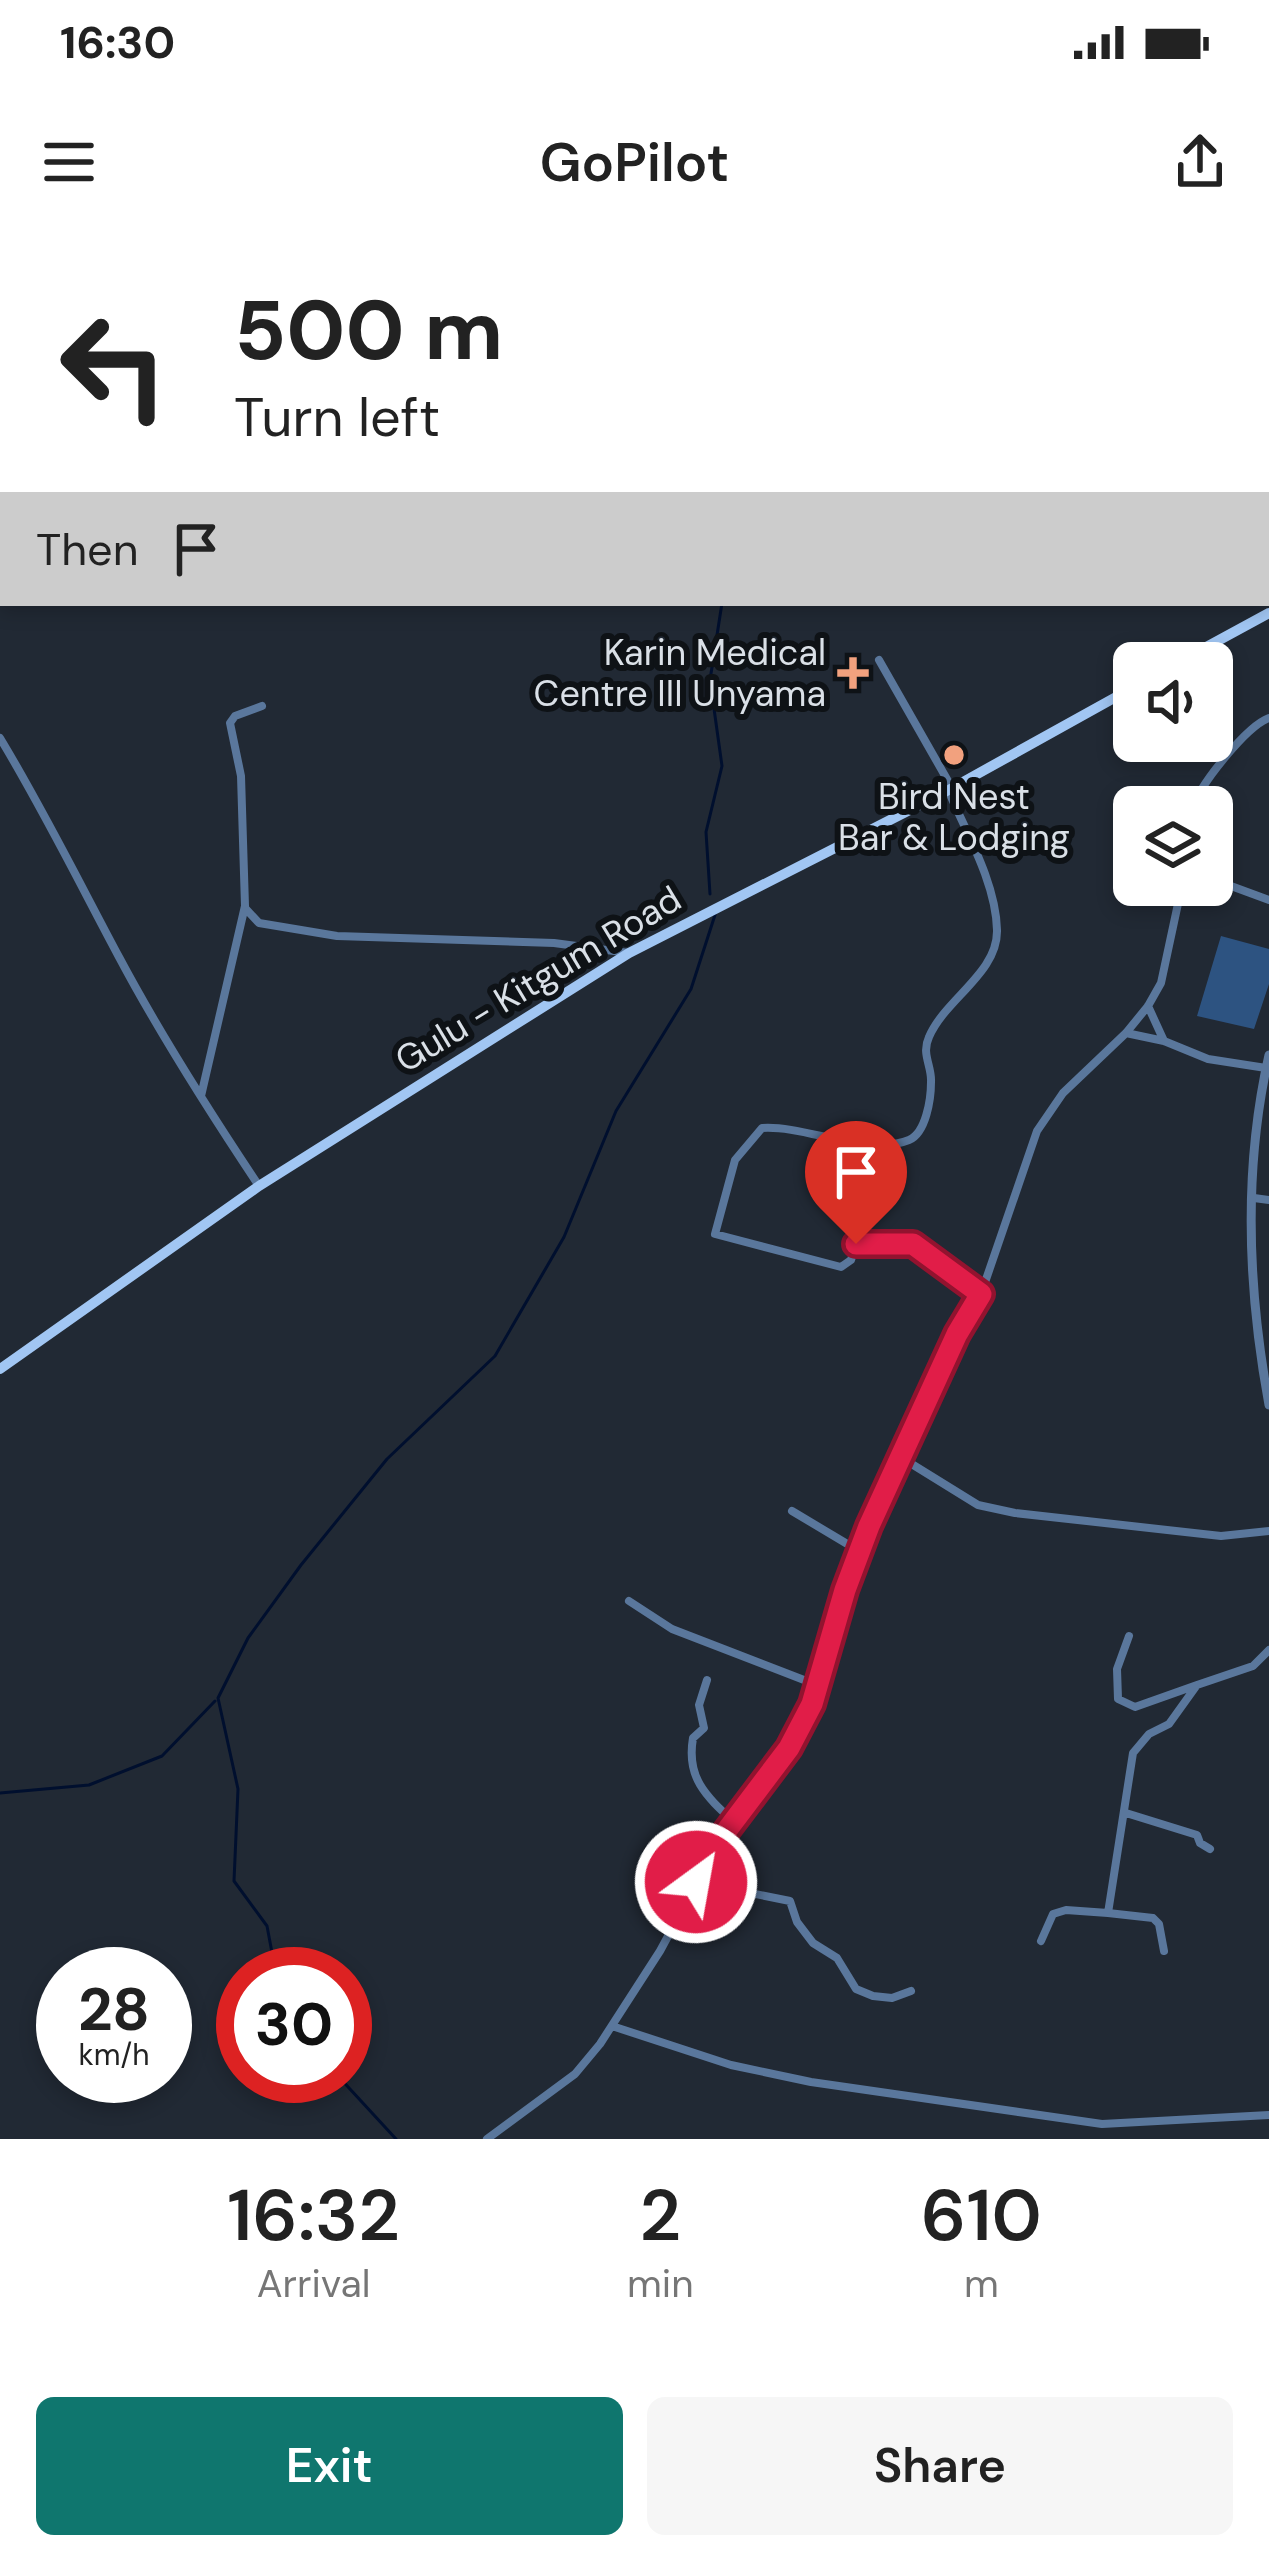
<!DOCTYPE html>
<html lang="en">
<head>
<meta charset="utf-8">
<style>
  :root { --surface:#fff; --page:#f6f6f6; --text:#222; --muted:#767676; --accent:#0f766e }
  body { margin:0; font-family:"DM Sans",sans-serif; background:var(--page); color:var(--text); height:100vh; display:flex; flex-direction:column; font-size:45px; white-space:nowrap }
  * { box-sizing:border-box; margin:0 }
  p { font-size:39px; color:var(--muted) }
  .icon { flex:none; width:66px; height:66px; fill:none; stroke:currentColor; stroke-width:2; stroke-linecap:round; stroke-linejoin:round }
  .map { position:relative; height:1899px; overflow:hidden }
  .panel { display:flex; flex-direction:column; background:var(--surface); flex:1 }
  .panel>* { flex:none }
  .top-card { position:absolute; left:0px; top:0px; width:1269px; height:366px; box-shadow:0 6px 18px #0003; background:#fff; color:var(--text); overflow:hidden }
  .fabs { position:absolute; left:1113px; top:402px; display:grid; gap:24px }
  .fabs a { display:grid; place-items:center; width:120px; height:120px; border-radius:18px; background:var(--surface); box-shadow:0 6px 18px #0003; font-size:60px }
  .speed { position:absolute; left:36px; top:1707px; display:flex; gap:24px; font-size:60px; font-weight:700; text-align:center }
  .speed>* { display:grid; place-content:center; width:156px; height:156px; border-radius:50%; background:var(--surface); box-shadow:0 6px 18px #0003; line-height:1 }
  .speed small { font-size:30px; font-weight:400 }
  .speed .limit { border:18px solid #d22; background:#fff; color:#111 }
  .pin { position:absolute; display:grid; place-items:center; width:102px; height:102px; color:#fff; margin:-123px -51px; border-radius:50% 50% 50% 0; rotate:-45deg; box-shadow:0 0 12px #0007 }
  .pin .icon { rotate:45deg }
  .me { position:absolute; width:132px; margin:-66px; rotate:32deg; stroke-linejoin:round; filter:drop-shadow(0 0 9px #0008) }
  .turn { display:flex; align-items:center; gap:42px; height:252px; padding:0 36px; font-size:54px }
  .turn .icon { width:156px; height:156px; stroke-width:2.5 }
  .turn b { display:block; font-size:84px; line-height:102px }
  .then { display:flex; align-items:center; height:114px; padding:0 36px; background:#0003; gap:24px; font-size:45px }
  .eta { display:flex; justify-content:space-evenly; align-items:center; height:204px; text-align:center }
  .eta b { font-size:72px; font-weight:600; line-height:84px }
  .primary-button { display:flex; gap:24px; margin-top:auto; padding:24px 36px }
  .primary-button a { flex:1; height:138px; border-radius:18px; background:var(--accent); color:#fff; font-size:48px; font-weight:600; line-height:138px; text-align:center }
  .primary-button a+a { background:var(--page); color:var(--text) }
  .status { display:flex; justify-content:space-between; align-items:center; height:84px; padding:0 60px; background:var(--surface); direction:ltr }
  .status svg { height:33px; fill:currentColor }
  header { display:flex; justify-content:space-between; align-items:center; height:156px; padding:0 36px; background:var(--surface); font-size:54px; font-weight:600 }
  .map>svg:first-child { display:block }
</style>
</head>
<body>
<div class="status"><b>16:30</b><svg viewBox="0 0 49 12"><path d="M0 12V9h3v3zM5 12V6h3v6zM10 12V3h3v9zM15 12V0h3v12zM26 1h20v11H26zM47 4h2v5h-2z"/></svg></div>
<header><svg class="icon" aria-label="menu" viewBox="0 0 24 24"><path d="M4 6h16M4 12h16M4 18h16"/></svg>GoPilot<svg class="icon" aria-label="share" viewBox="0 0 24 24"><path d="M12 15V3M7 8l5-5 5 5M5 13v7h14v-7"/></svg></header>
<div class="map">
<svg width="1269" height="1899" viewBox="0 0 1269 1899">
  <rect width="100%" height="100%" fill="#212934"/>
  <path fill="#2d5381" d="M 1221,696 L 1269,709 L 1269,744 L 1254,789 L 1197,776 Z"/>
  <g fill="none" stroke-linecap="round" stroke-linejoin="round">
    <path stroke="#000f2e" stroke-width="3" d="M 821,0 L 822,3
      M 710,654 L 706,592 L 722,526 L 710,440 L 722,363
      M 0,1553 L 89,1545 L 162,1516 L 215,1461
      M 276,1734 L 267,1686 L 234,1641 L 238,1549 L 218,1458 L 248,1398 L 301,1325 L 387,1219 L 495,1116 L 564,997 L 616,871 L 691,749 L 715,675
      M 338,1836 L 396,1899"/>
    <path stroke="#5a779c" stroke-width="8" d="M 0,316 L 3,316
      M 879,420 L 952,548
      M 0,498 C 43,569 80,644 119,717 C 161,796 209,871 259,946
      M 948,550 C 966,592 996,643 997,690 C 998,733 945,759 929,797 C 921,814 932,826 931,842 C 931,859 926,893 909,900 C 867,917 806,885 762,888 L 735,920 L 715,994 L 841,1027 L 851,1020 L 856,1004 L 913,1004 L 930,1021 L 981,1054
      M 1193,567 C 1201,543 1247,486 1269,478
      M 1212,639 L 1269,660
      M 1126,640 L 1134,640
      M 1150,645 L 1179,654
      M 245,668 L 259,683 L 337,696 L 554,703 L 629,713
      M 1148,766 L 1164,801
      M 1126,793 L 1164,801 L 1208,819 L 1266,828
      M 201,856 L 245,666 L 241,536 L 230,483 L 235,476 L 262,466
      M 1254,958 L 1269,960
      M 902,1218 L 978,1265 L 1015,1273 L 1221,1296 L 1269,1291
      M 792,1271 L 859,1311
      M 629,1361 L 672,1389 L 817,1445
      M 1129,1396 L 1117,1429 L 1118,1459 L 1135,1467 L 1197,1445
      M 707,1440 L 699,1465 L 704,1488 L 693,1498 C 686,1538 706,1556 734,1582
      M 1126,1573 L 1197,1595 L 1200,1603 L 1210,1609
      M 696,1642 L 790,1661 L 797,1682 L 813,1703 L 837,1718 L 856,1749 L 873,1756 L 892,1758 L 911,1751
      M 1041,1701 L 1053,1674 L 1066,1670 L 1108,1673
      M 1164,1711 L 1159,1684 L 1153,1678 L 1108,1673 L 1133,1513 L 1149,1494 L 1169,1484 L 1197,1445 L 1253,1426 L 1269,1410
      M 612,1786 L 731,1825 L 811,1842 L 1102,1884 L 1269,1875
      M 487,1899 L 575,1834 L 600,1804 L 660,1711 L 719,1602 L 789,1508 L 812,1464 L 845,1350 L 870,1286 L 957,1094 L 981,1054 L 1037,891 L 1063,853 L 1126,793 L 1148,766 L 1161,743 L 1182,645"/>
    <path stroke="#5a779c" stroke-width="9" d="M 1269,815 C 1243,929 1248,1051 1269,1165"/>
    <path stroke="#a1c6f3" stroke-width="10" d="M 1177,423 L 1269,373
      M 0,1129 L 259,946 L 629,713 L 945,552 L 1134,447"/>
  </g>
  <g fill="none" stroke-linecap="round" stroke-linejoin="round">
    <g stroke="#92132f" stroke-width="30">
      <path id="route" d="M 696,1642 L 718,1602 L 789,1508 L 812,1464 L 845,1350 L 869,1286 L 957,1094 L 981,1054 L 913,1004 L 856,1004"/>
    </g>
    <use href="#route" stroke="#e11d48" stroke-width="21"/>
  </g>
  <g fill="#f2a17e" stroke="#0e1216" stroke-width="4.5">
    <path d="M847 415h12v12h12v12h-12v12h-12v-12h-12v-12h12z"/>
    <circle cx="954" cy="515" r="12"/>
  </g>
  <g text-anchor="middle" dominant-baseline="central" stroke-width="12" stroke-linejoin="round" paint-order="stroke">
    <g font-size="36" fill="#dae0e7" stroke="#0e1216" text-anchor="end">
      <text x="826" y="412">Karin Medical<tspan x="826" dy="41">Centre III Unyama</tspan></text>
      <text x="954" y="556" text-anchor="middle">Bird Nest<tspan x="954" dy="41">Bar &amp; Lodging</tspan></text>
    </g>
    <g font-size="36" fill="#dae0e7" stroke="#0e1216">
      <text transform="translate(538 739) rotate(-31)">Gulu - Kitgum Road</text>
    </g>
  </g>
</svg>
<div class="fabs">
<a><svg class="icon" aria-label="sound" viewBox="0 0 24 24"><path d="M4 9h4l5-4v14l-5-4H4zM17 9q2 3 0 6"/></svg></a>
<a><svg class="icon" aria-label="layers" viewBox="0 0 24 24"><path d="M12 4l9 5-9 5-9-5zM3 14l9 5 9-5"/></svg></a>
</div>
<div class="speed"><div>28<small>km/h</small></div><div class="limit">30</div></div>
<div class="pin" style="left:856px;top:1004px;background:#d93025"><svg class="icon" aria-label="arrive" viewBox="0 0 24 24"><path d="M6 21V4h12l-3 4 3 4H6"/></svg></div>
<svg class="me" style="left:696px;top:1642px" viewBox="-20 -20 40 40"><circle r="17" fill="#e11d48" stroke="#fff" stroke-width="3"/><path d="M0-11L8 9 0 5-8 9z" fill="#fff"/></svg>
<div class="top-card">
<div class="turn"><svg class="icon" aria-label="left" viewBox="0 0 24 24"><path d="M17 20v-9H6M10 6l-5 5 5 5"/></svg><div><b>500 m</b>Turn left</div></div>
<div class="then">Then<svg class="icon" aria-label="arrive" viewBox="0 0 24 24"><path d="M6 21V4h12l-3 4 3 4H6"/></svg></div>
</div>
</div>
<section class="panel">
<div class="eta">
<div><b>16:32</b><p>Arrival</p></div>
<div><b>2</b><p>min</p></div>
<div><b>610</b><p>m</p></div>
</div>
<div class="primary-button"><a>Exit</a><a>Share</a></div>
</section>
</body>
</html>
